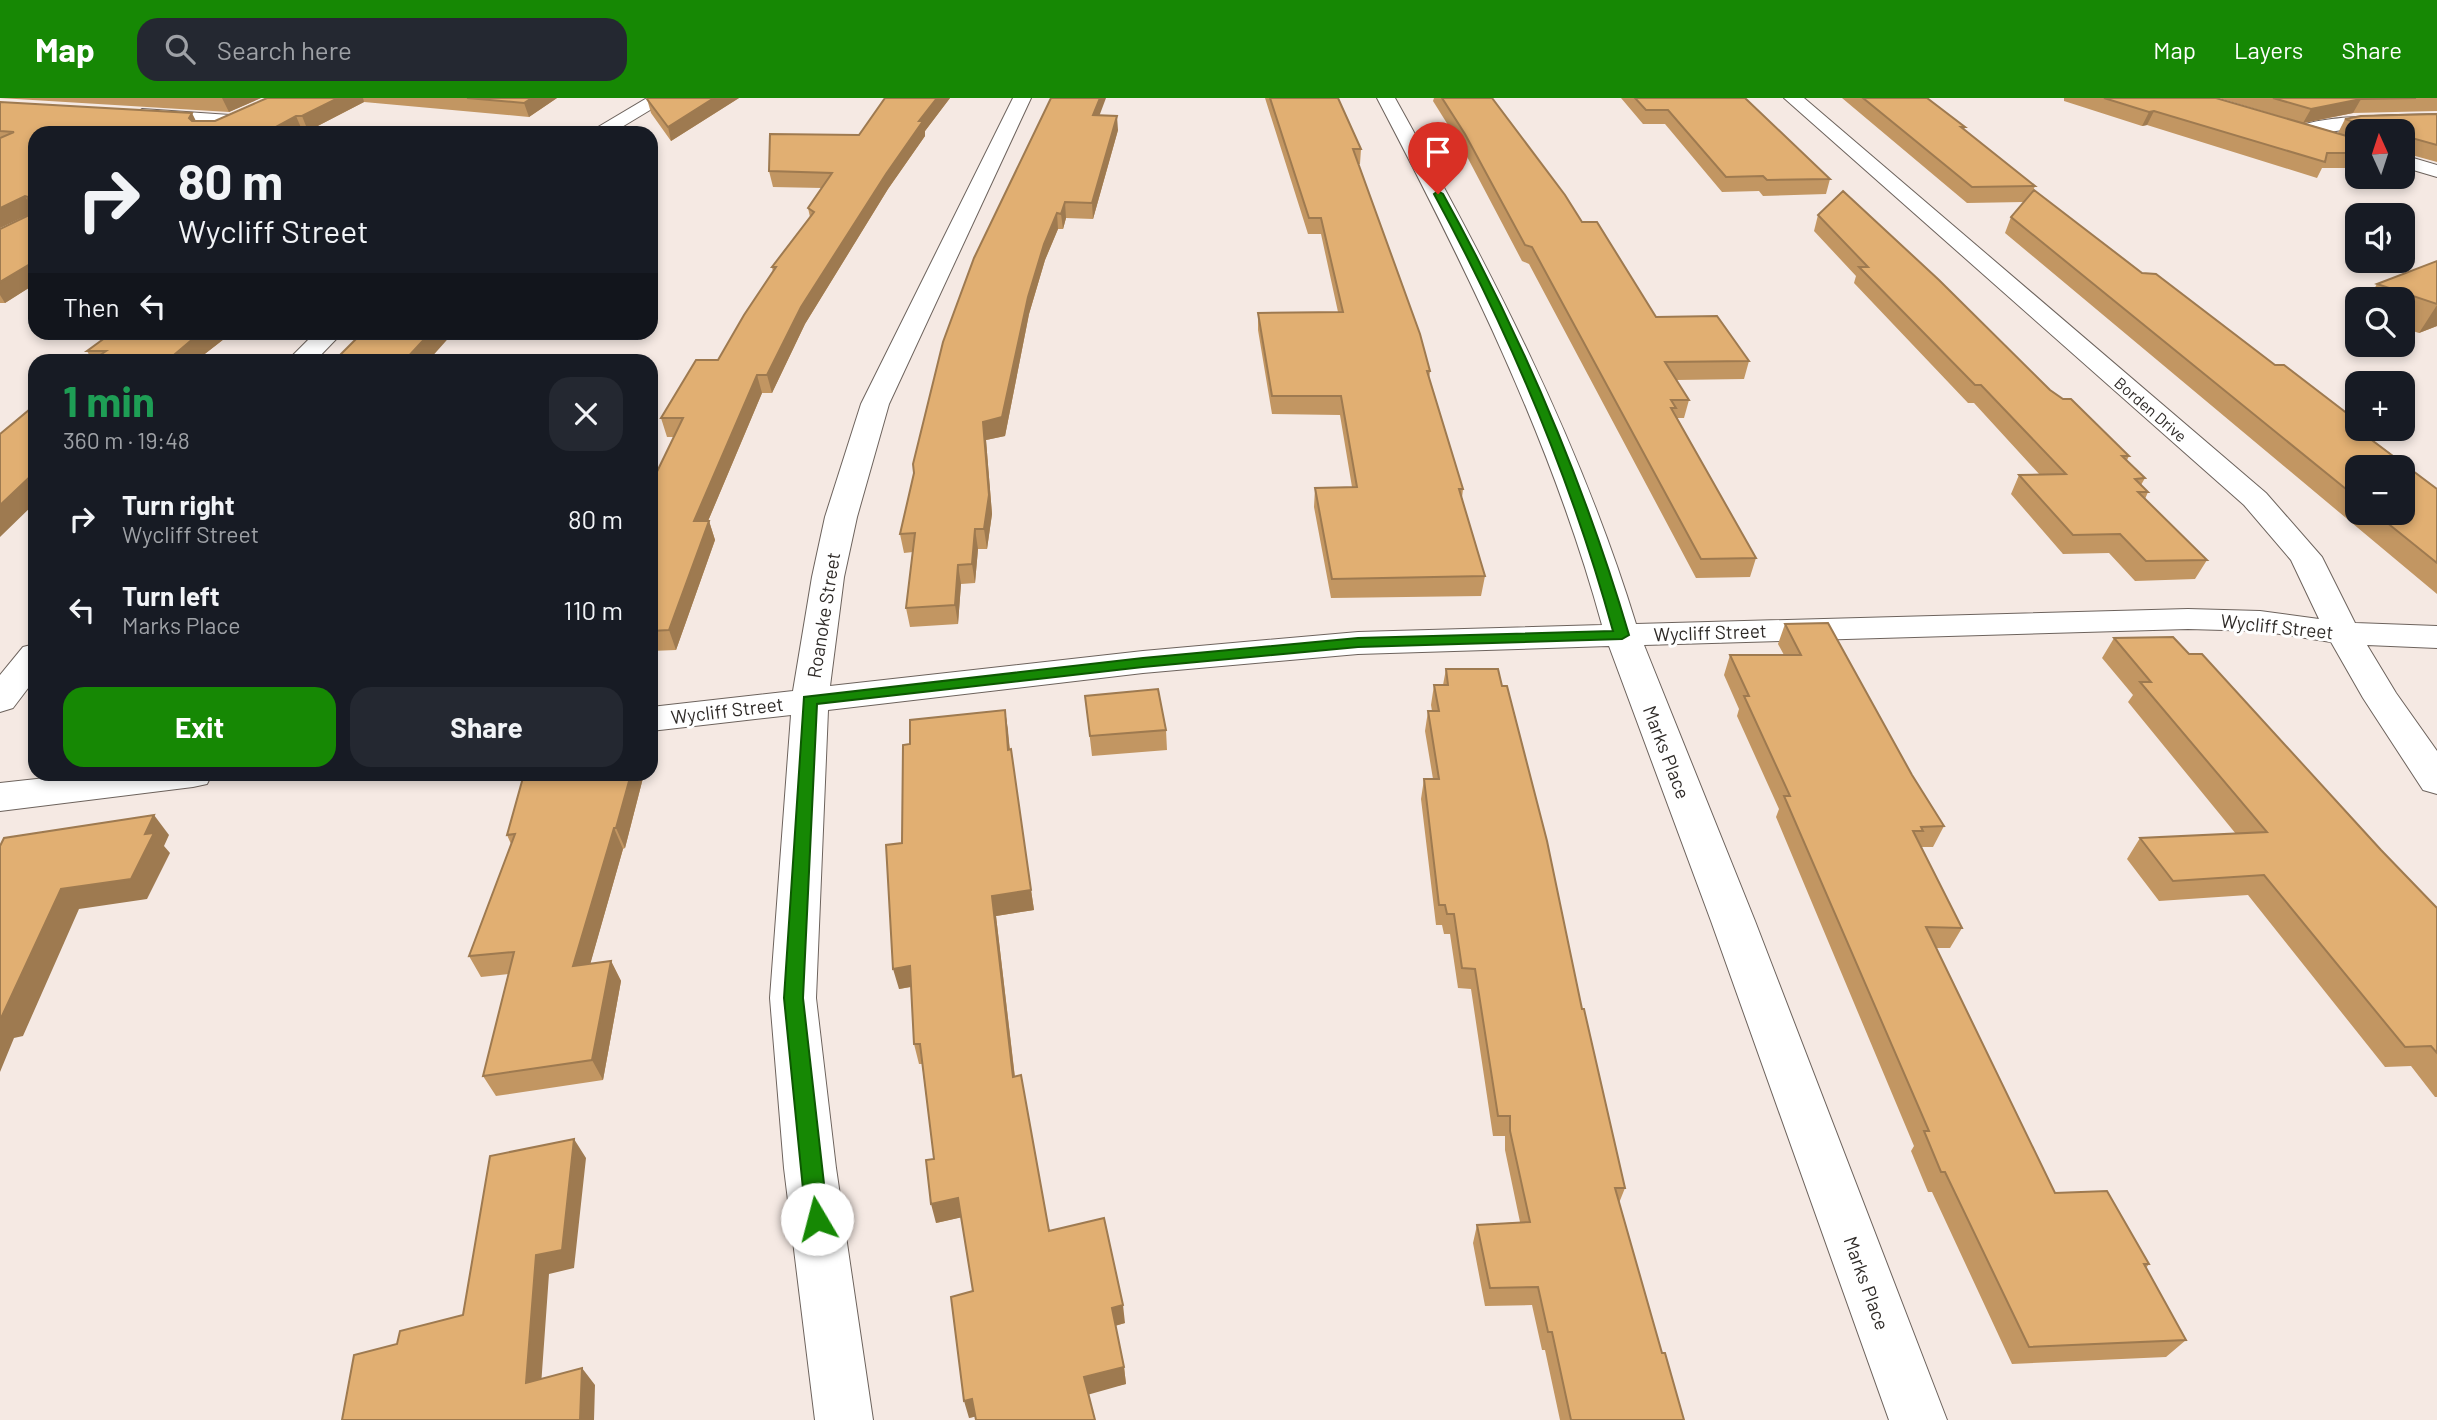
<!DOCTYPE html>
<html lang="en">
<head>
<meta charset="utf-8">
<style>
  :root { --surface:#171b24; --page:#242831; --text:#f1f3f6; --muted:#9ea1a6; --accent:#168804 }
  body { margin:0; font-family:Barlow,sans-serif; background:var(--page); color:var(--text); height:100vh; display:flex; flex-direction:column; font-size:26px; white-space:nowrap }
  * { box-sizing:border-box; margin:0 }
  p { font-size:23px; color:var(--muted) }
  .icon { flex:none; width:38px; height:38px; fill:none; stroke:currentColor; stroke-width:2; stroke-linecap:round; stroke-linejoin:round }
  .map { position:relative; flex:1; overflow:hidden }
  .panel { position:absolute; left:28px; top:256px; width:630px; height:427px; display:flex; flex-direction:column; background:var(--surface); border-radius:21px; box-shadow:0 4px 10px #0003 }
  .panel>* { flex:none }
  .banner { position:absolute; left:28px; top:28px; width:630px; height:214px; border-radius:21px; box-shadow:0 4px 10px #0003; background:#171b24; color:var(--text); overflow:hidden }
  .needle { width:46px; rotate:357deg }
  .controls { position:absolute; left:2345px; top:21px; display:grid; gap:14px }
  .controls a { display:grid; place-items:center; width:70px; height:70px; border-radius:14px; background:var(--surface); box-shadow:0 4px 10px #0003; font-size:35px }
  .pin { position:absolute; display:grid; place-items:center; width:60px; height:60px; color:#fff; margin:-72px -30px; border-radius:50% 50% 50% 0; rotate:-45deg; box-shadow:0 0 7px #0007 }
  .pin .icon { rotate:45deg }
  .me { position:absolute; width:77px; margin:-38px; rotate:352deg; stroke-linejoin:round; filter:drop-shadow(0 0 5px #0008) }
  .turn { display:flex; align-items:center; gap:24px; height:147px; padding:0 35px; font-size:32px }
  .turn .icon { width:91px; height:91px; stroke-width:2.5 }
  .turn b { display:block; font-size:49px; line-height:60px }
  .then { display:flex; align-items:center; height:66px; padding:0 35px; background:#0003; gap:14px; font-size:26px }
  .round { display:grid; place-items:center; flex:none; width:74px; height:74px; border-radius:21px; background:var(--page) }
  .headline { display:flex; align-items:center; justify-content:space-between; height:119px; padding:0 35px }
  h1 { font-size:42px; font-weight:700; line-height:52px; color:#1e9e55 }
  .primary-button { display:flex; gap:14px; margin-top:auto; padding:14px 35px }
  .primary-button a { flex:1; height:80px; border-radius:21px; background:var(--accent); color:#fff; font-size:28px; font-weight:700; line-height:80px; text-align:center }
  .primary-button a+a { background:var(--page); color:var(--text) }
  ul { padding:0; list-style:none }
  li { display:flex; align-items:center; gap:21px; height:91px; padding:0 35px }
  li div { flex:1 }
  li b { display:block; font-size:26px }
  li em { font-style:normal }
  header { display:flex; align-items:center; gap:42px; box-sizing:border-box; height:98px; padding:0 35px; background:var(--accent); color:#fff }
  header strong { font-size:33px }
  nav { display:flex; gap:38px; margin-inline-start:auto; font-size:24px }
  .search { width:490px; height:63px; background:var(--page); display:flex; align-items:center; gap:18px; box-sizing:border-box; padding:0 24px; border-radius:21px; color:var(--muted); font-size:26px }
  .map>svg:first-child { display:block }
</style>
</head>
<body>
<header>
<strong>Map</strong>
<div class="search"><svg class="icon" aria-label="search" viewBox="0 0 24 24"><circle cx="10" cy="10" r="6"/><path d="M15 15l6 6"/></svg>Search here</div>
<nav><a>Map</a><a>Layers</a><a>Share</a></nav>
</header>
<div class="map">
<svg width="2437" height="1322" viewBox="0 0 2437 1322">
  <rect width="100%" height="100%" fill="#f5e9e3"/>
  <g fill="none" stroke-linecap="round" stroke-linejoin="round">
    <g stroke="#6d635d" stroke-width="2">
      <path id="minor" d="M 647,0 L 670,0 L 612,35 L 588,35 Z
        M 1013,0 L 1031,0 L 889,306 L 857,419 L 844,479 L 830,588 L 1143,553 L 1358,534 L 1602,527 C 1551,341 1466,170 1377,0 L 1395,0 C 1489,169 1579,340 1636,526 L 2188,511 L 2260,513 L 2319,521 L 2291,462 L 2244,407 L 1784,0 L 1804,0 L 2266,395 L 2322,459 L 2355,525 L 2437,528 L 2437,550 L 2367,547 L 2396,595 L 2437,653 L 2437,696 L 2423,692 L 2363,600 L 2331,544 L 2260,533 L 2188,531 L 1644,547 L 1755,823 L 1947,1322 L 1889,1322 L 1711,823 L 1609,548 L 1358,556 L 1143,575 L 828,612 L 816,900 L 836,1070 L 873,1322 L 815,1322 L 784,1070 L 770,900 L 791,617 L 651,633 L 651,609 L 793,593 L 812,479 L 825,419 L 861,306 Z
        M 142,11 L 230,17 L 239,23 L 230,29 L 135,21 L 133,17 Z
        M 2437,16 L 2437,28 L 2353,30 L 2302,39 L 2292,33 C 2306,16 2412,17 2437,16 Z
        M 2403,57 L 2437,67 L 2437,79 L 2403,69 Z
        M 316,234 L 343,234 L 316,262 L 288,262 Z
        M 35,546 L 35,581 L 13,610 L 0,614 L 0,577 L 23,549 Z
        M 82,676 L 212,676 L 207,686 L 193,689 L 0,713 L 0,685 Z"/>
    </g>
    <use href="#minor" fill="#fff" fill-rule="evenodd"/>
  </g>
  <path fill="#c29662" fill-rule="evenodd" d="M 0,0 L 261,0 L 229,14 Z
    M 267,0 L 557,0 L 529,19 L 364,4 L 308,33 L 35,35 L 35,186 L 5,205 L 0,205 L 0,131 L 27,118 L 27,117 L 0,130 L 0,4 L 196,23 L 215,23 Z
    M 648,0 L 739,0 L 671,43 L 651,15 L 647,1 Z
    M 885,0 L 950,0 L 925,33 L 925,38 L 888,91 L 805,226 L 772,295 L 762,295 L 708,423 L 709,423 L 715,442 L 676,552 L 651,553 L 651,386 L 674,339 L 667,339 L 661,320 L 718,262 L 773,174 L 772,169 L 810,119 L 808,110 L 822,90 L 773,89 L 769,73 L 859,37 Z
    M 1265,0 L 1338,0 L 1361,51 L 1360,66 L 1358,66 L 1430,273 L 1429,281 L 1463,391 L 1462,400 L 1485,478 L 1481,498 L 1331,500 L 1314,409 L 1315,390 L 1352,389 L 1340,317 L 1272,316 L 1258,232 L 1258,215 L 1338,214 L 1321,136 L 1308,136 Z
    M 1434,0 L 1492,0 L 1582,124 L 1656,219 L 1749,263 L 1744,281 L 1676,282 L 1689,302 L 1684,320 L 1677,320 L 1756,460 L 1750,479 L 1696,480 L 1529,166 L 1522,163 L 1463,51 L 1433,3 Z
    M 1621,0 L 1745,0 L 1830,81 L 1826,96 L 1763,98 L 1759,93 L 1722,94 L 1665,26 L 1643,26 Z
    M 1842,0 L 1927,0 L 1965,29 L 1964,32 L 2035,88 L 2033,93 L 2142,175 L 2357,323 L 2357,331 L 2363,331 L 2361,333 L 2437,391 L 2437,496 L 2005,135 L 2011,119 L 2024,104 L 1967,105 ZM 2357,369 L 2403,415 L 2357,415 Z
    M 2064,0 L 2216,0 L 2289,21 L 2219,0 L 2437,0 L 2437,13 L 2353,15 L 2304,25 L 2338,35 L 2345,21 L 2437,16 L 2437,64 L 2408,56 L 2403,65 L 2403,33 L 2357,33 L 2357,70 L 2322,70 L 2317,80 L 2147,27 L 2142,28 L 2064,3 Z
    M 1100,17 L 1118,32 L 1093,121 L 1066,120 L 1063,131 L 1058,131 L 1045,162 L 1029,216 L 1005,338 L 986,342 L 992,416 L 987,451 L 978,451 L 975,485 L 961,486 L 958,526 L 910,529 L 906,510 L 913,454 L 904,455 L 900,436 Z
    M 1818,117 L 2050,292 L 2129,358 L 2127,362 L 2145,380 L 2141,387 L 2148,394 L 2145,401 L 2207,462 L 2195,481 L 2135,483 L 2109,455 L 2063,456 L 2011,396 L 2019,377 L 2040,377 L 1974,305 L 1968,305 L 1854,185 L 1856,178 L 1814,133 Z
    M 2437,163 L 2437,228 L 2419,235 L 2403,230 L 2403,201 L 2368,201 L 2377,186 Z
    M 113,234 L 233,234 L 197,262 L 92,262 L 87,253 Z
    M 1785,526 L 1912,677 L 1944,728 L 1933,749 L 1921,749 L 1962,830 L 1950,850 L 1935,850 L 2055,1095 L 2149,1166 L 2146,1170 L 2186,1242 L 2166,1259 L 2012,1266 L 1932,1094 L 1928,1094 L 1911,1053 L 1914,1048 L 1776,719 L 1779,711 L 1737,618 L 1739,611 L 1724,577 L 1730,557 L 1784,557 L 1778,546 Z
    M 2114,540 L 2189,556 L 2437,810 L 2437,999 L 2435,999 L 2411,968 L 2385,969 L 2248,797 L 2159,803 L 2127,761 L 2140,740 L 2236,736 L 2128,604 L 2133,597 L 2102,560 Z
    M 1446,571 L 1582,911 L 1625,1090 L 1619,1105 L 1662,1255 L 1684,1322 L 1560,1322 L 1545,1252 L 1542,1252 L 1532,1207 L 1485,1208 L 1473,1145 L 1477,1127 L 1520,1124 L 1505,1052 L 1505,1038 L 1493,1038 L 1471,891 L 1458,890 L 1450,836 L 1444,836 L 1442,827 L 1436,827 L 1421,701 L 1424,681 L 1433,681 L 1425,633 L 1428,613 L 1432,613 L 1431,607 L 1434,587 L 1443,587 Z
    M 1085,598 L 1166,632 L 1167,652 L 1092,658 Z
    M 1005,612 L 1010,651 L 1034,812 L 996,818 L 1015,979 L 1049,1133 L 1125,1225 L 1115,1228 L 1124,1269 L 1126,1286 L 969,1320 L 973,1193 L 962,1119 L 936,1125 L 934,1061 L 922,966 L 919,966 L 914,946 L 911,889 L 899,891 L 902,745 L 910,646 Z
    M 644,676 L 625,750 L 623,751 L 590,866 L 611,863 L 621,883 L 603,982 L 496,998 L 483,978 L 509,876 L 481,879 L 469,858 L 511,746 L 507,737 Z"/>
  <path fill="#9e7a50" d="M 222,0 L 261,0 L 229,14 Z
    M 338,0 L 363,0 L 364,4 L 308,33 L 302,18 Z
    M 532,0 L 557,0 L 529,19 L 524,5 Z
    M 714,0 L 739,0 L 671,43 L 668,29 Z
    M 937,0 L 950,0 L 925,33 L 925,38 L 888,91 L 805,226 L 772,295 L 767,277 L 801,209 L 919,23 Z
    M 1100,0 L 1106,0 L 1094,32 L 1093,17 Z
    M 2361,1 L 2353,15 L 2303,25 L 2311,11 Z
    M 2154,13 L 2147,27 L 2142,28 L 2149,14 Z
    M 192,15 L 199,29 L 197,34 L 189,20 Z
    M 296,18 L 302,32 L 298,35 L 265,35 Z
    M 1117,18 L 1118,32 L 1093,121 L 1092,105 Z
    M 25,98 L 34,114 L 0,130 L 0,110 Z
    M 1065,104 L 1066,120 L 1063,131 L 1061,116 Z
    M 1057,115 L 1058,131 L 1045,162 L 1029,216 L 1005,338 L 986,342 L 992,416 L 987,451 L 984,431 L 983,324 L 1028,199 L 1044,146 Z
    M 35,163 L 35,186 L 5,205 L 0,197 L 0,184 Z
    M 2437,207 L 2437,228 L 2419,235 Z
    M 201,234 L 233,234 L 197,262 L 168,262 Z
    M 431,234 L 454,234 L 429,262 L 405,262 Z
    M 757,277 L 762,295 L 700,442 L 694,423 Z
    M 35,374 L 35,405 L 0,439 L 0,407 Z
    M 709,423 L 715,442 L 676,552 L 669,532 Z
    M 975,431 L 978,451 L 975,485 L 972,466 Z
    M 958,467 L 961,486 L 958,526 L 955,507 Z
    M 1005,612 L 1008,632 L 1011,672 L 1008,652 Z
    M 631,676 L 644,676 L 625,750 L 616,730 Z
    M 154,717 L 169,737 L 164,748 L 170,755 L 147,801 L 79,811 L 23,938 L 14,940 L 0,974 L 0,919 L 61,791 L 145,736 Z
    M 614,730 L 623,751 L 584,888 L 573,868 Z
    M 1031,792 L 1034,812 L 996,818 L 1017,998 L 1013,979 L 992,798 Z
    M 611,863 L 621,883 L 603,982 L 592,962 Z
    M 910,868 L 915,888 L 899,891 L 893,871 Z
    M 574,1041 L 586,1060 L 574,1170 L 549,1176 L 540,1302 L 526,1285 L 536,1157 Z
    M 958,1100 L 963,1119 L 936,1125 L 931,1106 Z
    M 1123,1207 L 1125,1225 L 1114,1228 L 1112,1210 Z
    M 1124,1269 L 1126,1286 L 1087,1297 L 1084,1279 Z
    M 582,1270 L 595,1287 L 594,1322 L 580,1322 Z
    M 972,1301 L 977,1318 L 969,1320 L 964,1303 Z"/>
  <path fill="#e1af72" stroke="#9e7a50" stroke-width="2" d="M 267,0 L 338,0 L 302,18 L 296,18 L 265,35 L 35,35 L 35,163 L 0,184 L 0,131 L 27,118 L 28,99 L 25,98 L 0,110 L 0,40 L 14,34 L 0,33 L 0,4 L 192,15 L 189,20 L 192,23 L 215,23 Z
    M 467,0 L 532,0 L 524,5 Z
    M 648,0 L 714,0 L 668,29 L 647,1 Z
    M 885,0 L 937,0 L 919,23 L 923,23 L 886,76 L 801,209 L 767,277 L 757,277 L 694,423 L 709,423 L 669,532 L 651,533 L 651,386 L 683,320 L 661,320 L 696,262 L 718,262 L 744,217 L 776,169 L 772,169 L 814,114 L 808,110 L 832,75 L 769,73 L 770,36 L 859,37 Z
    M 1051,0 L 1100,0 L 1093,17 L 1117,18 L 1092,105 L 1065,104 L 1061,116 L 1057,115 L 1044,146 L 1028,199 L 1002,319 L 983,324 L 989,397 L 984,431 L 975,431 L 972,466 L 958,467 L 955,507 L 906,510 L 915,435 L 900,436 L 914,375 L 913,366 L 943,244 L 974,160 Z
    M 1270,0 L 1338,0 L 1361,51 L 1353,51 L 1420,236 L 1430,273 L 1427,273 L 1463,391 L 1459,391 L 1485,478 L 1332,481 L 1315,390 L 1357,389 L 1341,298 L 1272,298 L 1258,215 L 1343,214 L 1321,120 L 1309,120 Z
    M 1442,0 L 1492,0 L 1565,97 L 1582,124 L 1597,124 L 1656,219 L 1717,218 L 1749,263 L 1665,264 L 1689,302 L 1671,302 L 1676,310 L 1671,310 L 1756,460 L 1701,461 L 1532,149 L 1525,147 L 1465,36 Z
    M 1635,0 L 1745,0 L 1830,81 L 1767,82 L 1763,78 L 1726,79 L 1668,12 L 1646,12 Z
    M 1863,0 L 1927,0 L 1965,29 L 1961,29 L 2035,88 L 1972,89 Z
    M 2104,0 L 2216,0 L 2357,41 L 2357,55 L 2327,55 L 2325,64 L 2154,13 L 2149,14 Z
    M 2273,0 L 2416,0 L 2361,1 L 2311,11 Z
    M 2437,16 L 2437,47 L 2412,40 L 2409,42 L 2409,54 L 2403,54 L 2403,33 L 2367,33 L 2367,28 L 2345,21 L 2361,18 Z
    M 2034,92 L 2142,175 L 2156,176 L 2275,267 L 2284,267 L 2357,323 L 2357,328 L 2355,329 L 2357,331 L 2437,391 L 2437,465 L 2375,415 L 2403,415 L 2403,369 L 2357,369 L 2357,400 L 2011,119 Z
    M 1843,93 L 1939,182 L 2050,292 L 2063,301 L 2071,301 L 2129,358 L 2122,358 L 2145,380 L 2135,381 L 2148,394 L 2138,394 L 2207,462 L 2146,463 L 2120,436 L 2073,437 L 2019,377 L 2066,376 L 1981,287 L 1975,287 L 1859,169 L 1868,169 L 1818,117 Z
    M 2437,163 L 2437,206 L 2377,186 Z
    M 113,234 L 201,234 L 168,262 L 93,262 L 106,253 L 87,253 Z
    M 363,234 L 431,234 L 405,262 L 335,262 Z
    M 35,307 L 35,374 L 0,407 L 0,336 Z
    M 1828,525 L 1912,677 L 1944,728 L 1921,729 L 1923,733 L 1913,733 L 1962,830 L 1926,829 L 2055,1095 L 2107,1093 L 2149,1166 L 2144,1166 L 2186,1242 L 2029,1249 L 1945,1074 L 1941,1074 L 1924,1033 L 1929,1033 L 1784,698 L 1790,698 L 1744,598 L 1749,598 L 1730,557 L 1801,557 L 1785,526 Z
    M 2173,539 L 2189,556 L 2202,556 L 2381,752 L 2437,810 L 2437,955 L 2431,948 L 2405,949 L 2264,777 L 2173,783 L 2140,740 L 2267,734 L 2140,584 L 2151,584 L 2114,540 Z
    M 1446,571 L 1498,571 L 1502,588 L 1507,588 L 1547,743 L 1582,911 L 1584,911 L 1625,1090 L 1615,1090 L 1662,1255 L 1665,1255 L 1684,1322 L 1571,1322 L 1552,1234 L 1548,1234 L 1538,1189 L 1490,1190 L 1477,1127 L 1530,1124 L 1510,1033 L 1510,1018 L 1498,1018 L 1475,871 L 1462,870 L 1454,816 L 1447,816 L 1445,807 L 1439,807 L 1424,681 L 1439,681 L 1428,613 L 1439,613 L 1434,587 L 1448,587 Z
    M 1158,591 L 1166,632 L 1090,638 L 1085,598 Z
    M 1005,612 L 1008,652 L 1011,651 L 1031,792 L 992,798 L 1013,979 L 1021,977 L 1049,1133 L 1104,1120 L 1123,1207 L 1112,1210 L 1124,1269 L 1084,1279 L 1095,1322 L 976,1322 L 972,1301 L 964,1303 L 951,1199 L 973,1193 L 958,1100 L 931,1106 L 926,1062 L 934,1061 L 920,946 L 914,946 L 910,868 L 893,871 L 886,747 L 902,745 L 903,647 L 910,646 L 910,622 Z
    M 524,676 L 631,676 L 616,730 L 614,730 L 573,868 L 611,863 L 592,962 L 483,978 L 514,854 L 469,858 L 515,736 L 507,737 Z
    M 154,717 L 145,736 L 154,735 L 131,781 L 61,791 L 2,918 L 0,919 L 0,748 L 4,740 Z
    M 574,1041 L 562,1152 L 536,1157 L 526,1285 L 582,1270 L 580,1322 L 342,1322 L 354,1257 L 397,1246 L 400,1233 L 463,1217 L 490,1058 Z"/>
  <path fill="#168804" stroke="#0e5803" stroke-width="2" d="M 1438,93 L 1443,96 C 1520,235 1584,384 1629,537 L 1622,541 L 1358,549 L 1143,569 L 817,606 L 803,900 L 828,1121 L 824,1128 L 817,1131 L 809,1128 L 806,1121 L 784,900 L 804,599 L 1143,560 L 1358,540 L 1613,533 C 1571,381 1509,234 1434,96 Z"/>
  <g text-anchor="middle" dominant-baseline="central" stroke-width="6" stroke-linejoin="round" paint-order="stroke">
    <g font-size="16" fill="#2f2b28" stroke="#fff">
      <text transform="translate(2151 311) rotate(41)">Borden Drive</text>
    </g>
    <g font-size="19" fill="#2f2b28" stroke="#fff">
      <text transform="translate(823 517) rotate(-81)">Roanoke Street</text>
      <text transform="translate(2277 528) rotate(6)">Wycliff Street</text>
      <text transform="translate(1710 534) rotate(-2)">Wycliff Street</text>
      <text transform="translate(727 612) rotate(-7)">Wycliff Street</text>
      <text transform="translate(1667 654) rotate(69)">Marks Place</text>
      <text transform="translate(1867 1185) rotate(70)">Marks Place</text>
    </g>
  </g>
</svg>
<div class="controls">
<a><svg class="needle" viewBox="-14 -14 28 28"><path d="M0-13l5 13h-10z" fill="#e53935"/><path d="M0 13l5-13h-10z" fill="#9ea1a6"/></svg></a>
<a><svg class="icon" aria-label="sound" viewBox="0 0 24 24"><path d="M4 9h4l5-4v14l-5-4H4zM17 9q2 3 0 6"/></svg></a>
<a><svg class="icon" aria-label="search" viewBox="0 0 24 24"><circle cx="10" cy="10" r="6"/><path d="M15 15l6 6"/></svg></a>
<a>+</a>
<a>−</a>
</div>
<div class="pin" style="left:1438px;top:96px;background:#d93025"><svg class="icon" aria-label="arrive" viewBox="0 0 24 24"><path d="M6 21V4h12l-3 4 3 4H6"/></svg></div>
<svg class="me" style="left:817px;top:1121px" viewBox="-20 -20 40 40"><circle r="19" fill="#fff"/><path d="M0-13L10 11 0 6-10 11z" fill="#168804"/></svg>
<div class="banner">
<div class="turn"><svg class="icon" aria-label="right" viewBox="0 0 24 24"><path d="M7 20v-9h11M14 6l5 5-5 5"/></svg><div><b>80 m</b>Wycliff Street</div></div>
<div class="then">Then<svg class="icon" aria-label="left" viewBox="0 0 24 24"><path d="M17 20v-9H6M10 6l-5 5 5 5"/></svg></div>
</div>
<section class="panel">
<div class="headline"><div><h1>1 min</h1><p>360 m · 19:48</p></div><a class="round"><svg class="icon" aria-label="close" viewBox="0 0 24 24"><path d="M6 6l12 12M18 6L6 18"/></svg></a></div>
<ul>
<li><svg class="icon" aria-label="right" viewBox="0 0 24 24"><path d="M7 20v-9h11M14 6l5 5-5 5"/></svg><div><b>Turn right</b><p>Wycliff Street</p></div><em>80 m</em></li>
<li><svg class="icon" aria-label="left" viewBox="0 0 24 24"><path d="M17 20v-9H6M10 6l-5 5 5 5"/></svg><div><b>Turn left</b><p>Marks Place</p></div><em>110 m</em></li>
</ul>
<div class="primary-button"><a>Exit</a><a>Share</a></div>
</section>
</div>
</body>
</html>
